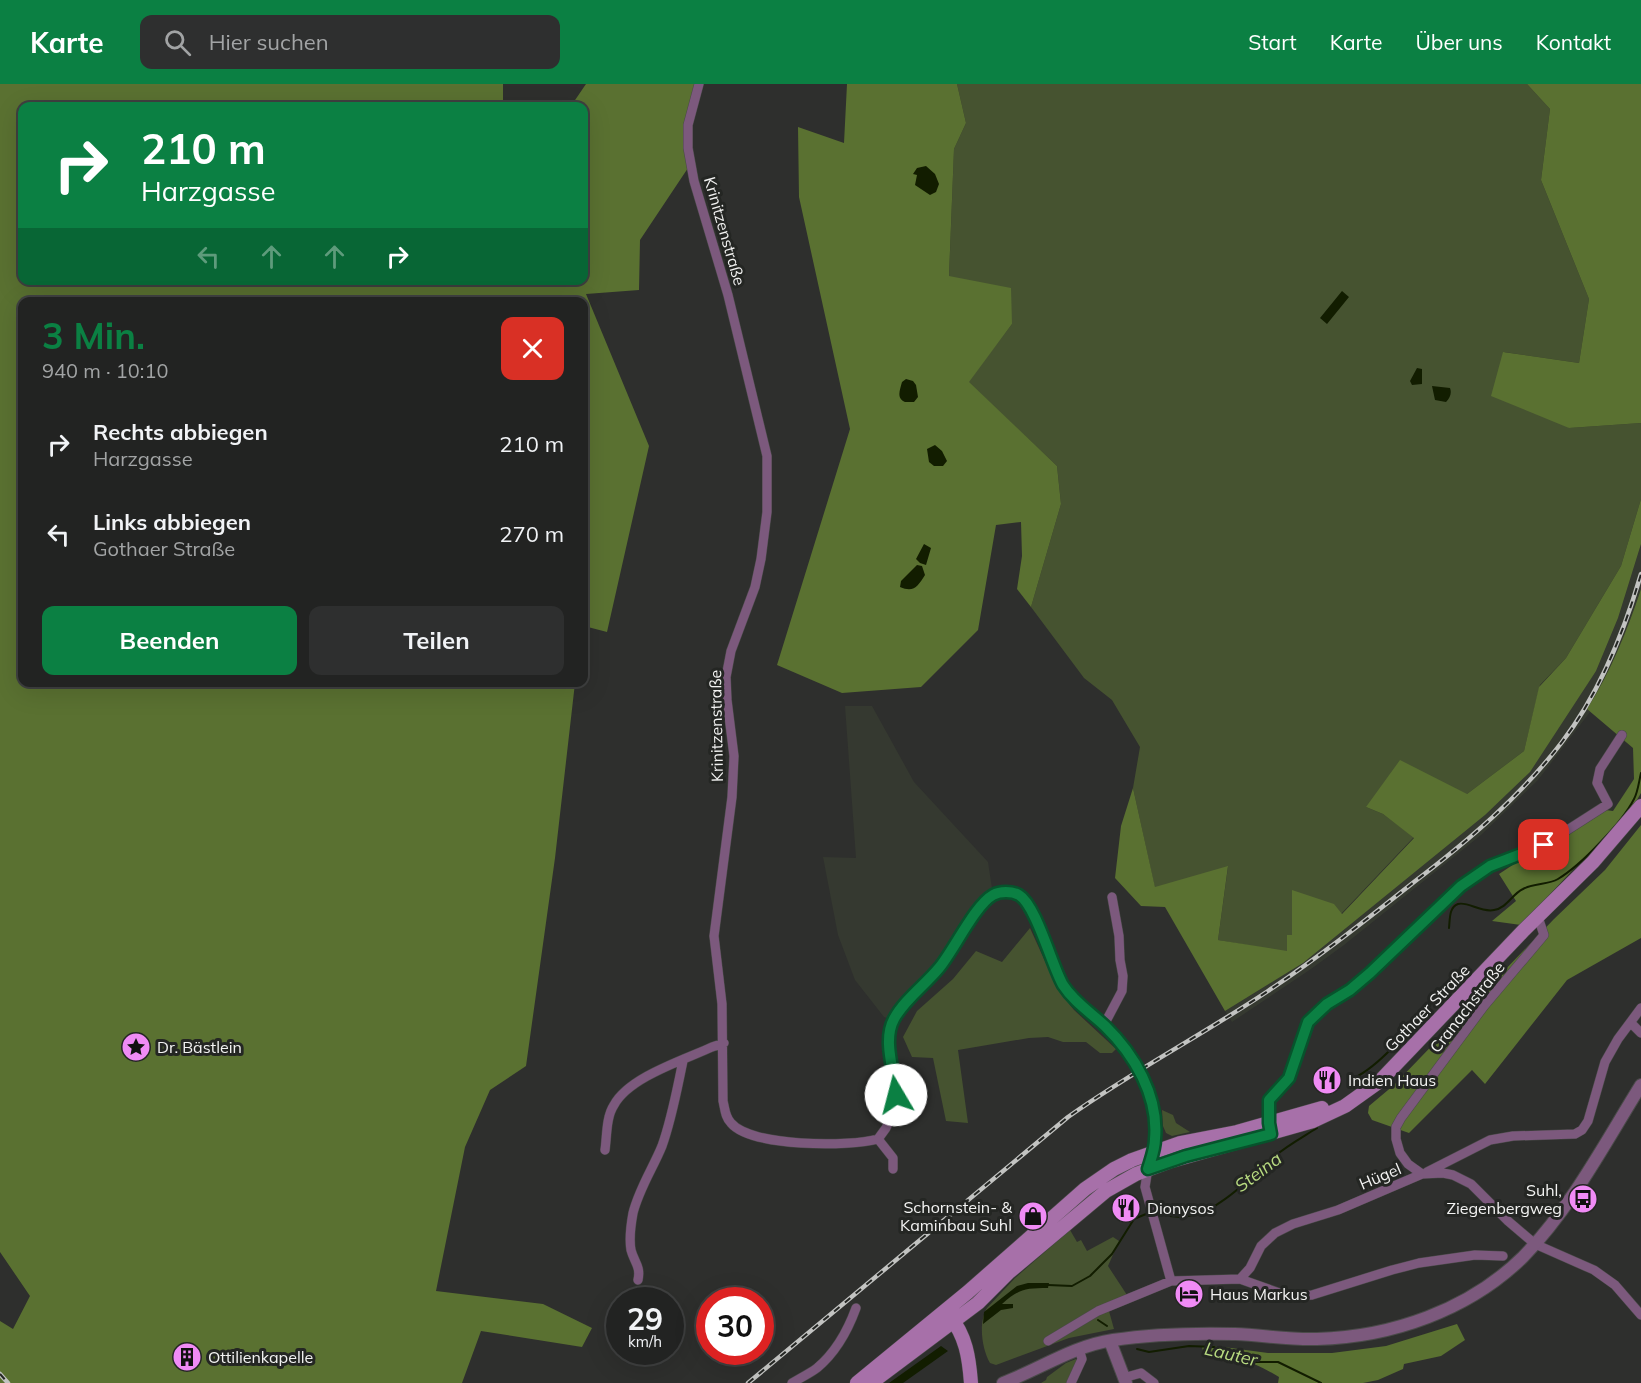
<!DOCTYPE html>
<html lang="de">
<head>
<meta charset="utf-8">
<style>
  :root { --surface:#222322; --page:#2e2f2f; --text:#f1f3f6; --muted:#a2a4a5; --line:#3f4040; --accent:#0b8043 }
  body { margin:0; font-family:Mulish,sans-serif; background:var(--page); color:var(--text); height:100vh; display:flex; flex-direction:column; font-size:22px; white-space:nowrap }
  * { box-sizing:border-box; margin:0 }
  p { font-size:20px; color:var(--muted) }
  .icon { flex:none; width:33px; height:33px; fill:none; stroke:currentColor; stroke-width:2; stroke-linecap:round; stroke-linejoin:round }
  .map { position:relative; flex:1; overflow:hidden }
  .details { position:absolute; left:18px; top:213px; width:570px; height:390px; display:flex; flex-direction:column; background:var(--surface); border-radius:12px; box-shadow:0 6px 24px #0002,0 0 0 2px var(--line) }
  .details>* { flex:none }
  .guide { position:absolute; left:18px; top:18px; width:570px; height:183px; border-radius:12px; box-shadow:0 6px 24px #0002,0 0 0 2px var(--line); background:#0b8043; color:#fff; overflow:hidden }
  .speed { position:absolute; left:606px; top:1203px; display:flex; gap:12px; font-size:30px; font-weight:700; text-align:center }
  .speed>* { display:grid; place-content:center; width:78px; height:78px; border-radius:50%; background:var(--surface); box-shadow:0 6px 24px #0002,0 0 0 2px var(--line); line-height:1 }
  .speed small { font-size:15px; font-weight:400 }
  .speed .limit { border:9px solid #d22; background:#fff; color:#111 }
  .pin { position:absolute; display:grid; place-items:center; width:51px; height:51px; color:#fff; margin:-26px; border-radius:12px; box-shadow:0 3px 9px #0006 }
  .me { position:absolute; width:66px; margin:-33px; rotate:352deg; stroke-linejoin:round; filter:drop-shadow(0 0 4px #0008) }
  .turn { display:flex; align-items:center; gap:21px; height:126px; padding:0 24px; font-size:27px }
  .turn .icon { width:78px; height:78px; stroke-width:2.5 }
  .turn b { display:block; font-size:42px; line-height:51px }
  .lanes { display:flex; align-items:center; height:57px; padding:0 24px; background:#0003; justify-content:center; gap:30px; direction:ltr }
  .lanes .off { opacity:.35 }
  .round { display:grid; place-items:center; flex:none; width:63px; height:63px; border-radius:12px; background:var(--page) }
  .overview { display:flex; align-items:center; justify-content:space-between; height:102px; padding:0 24px }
  h1 { font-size:36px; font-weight:700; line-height:45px; color:var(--accent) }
  .button { display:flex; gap:12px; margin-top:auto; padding:12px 24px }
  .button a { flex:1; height:69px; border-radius:12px; background:var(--accent); color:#fff; font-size:24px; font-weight:700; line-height:69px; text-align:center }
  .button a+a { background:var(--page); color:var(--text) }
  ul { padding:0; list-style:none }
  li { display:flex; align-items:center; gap:18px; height:90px; padding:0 24px }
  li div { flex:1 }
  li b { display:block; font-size:22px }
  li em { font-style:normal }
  header { display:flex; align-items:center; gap:36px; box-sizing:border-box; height:84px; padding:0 30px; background:var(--accent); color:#fff }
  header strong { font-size:28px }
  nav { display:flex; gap:33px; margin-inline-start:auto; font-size:21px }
  .search { width:420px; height:54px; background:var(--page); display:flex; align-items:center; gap:15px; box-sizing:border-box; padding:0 21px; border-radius:12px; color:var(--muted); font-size:22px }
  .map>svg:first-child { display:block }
</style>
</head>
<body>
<header>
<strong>Karte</strong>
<div class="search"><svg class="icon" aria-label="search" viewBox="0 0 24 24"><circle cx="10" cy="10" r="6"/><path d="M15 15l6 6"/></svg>Hier suchen</div>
<nav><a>Start</a><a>Karte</a><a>Über uns</a><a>Kontakt</a></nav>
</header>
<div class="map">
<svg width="1641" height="1299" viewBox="0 0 1641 1299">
  <rect width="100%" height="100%" fill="#2e2f2d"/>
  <path fill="#353930" d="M 1641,460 L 1641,505 L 1624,555 L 1598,608 L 1587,625 L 1590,628 L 1538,696 L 1481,751 L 1344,861 L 1311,885 L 1232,938 L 1225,927 L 1303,879 L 1485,731 L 1596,587 L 1618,534 Z
    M 845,622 L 872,622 L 914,698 L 988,778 L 993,811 L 953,865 L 893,936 L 884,933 L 855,896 L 838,851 L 823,773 L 856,774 Z"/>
  <path fill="#465330" d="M 957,0 L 1527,0 L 1550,25 L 1541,96 L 1589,215 L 1579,279 L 1504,268 L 1569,344 L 1641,339 L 1641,415 L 1621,482 L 1566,574 L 1540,601 L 1524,667 L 1467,710 L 1366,723 L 1383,730 L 1414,753 L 1341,830 L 1292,852 L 1288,851 L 1287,868 L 1218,856 L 1228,783 L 1155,804 L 1133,704 L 1140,663 L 1112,616 L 1084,594 L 1031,523 L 1061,420 L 1057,382 L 968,298 L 1012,240 L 949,193 L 954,65 L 966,39 Z
    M 1030,844 L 1058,906 L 1074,926 L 1116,965 L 1112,969 L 1100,969 L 1086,958 L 1063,958 L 1048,953 L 1029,954 L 958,966 L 968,1039 L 946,1037 L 933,974 L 912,973 L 903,953 L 917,927 L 953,895 L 976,867 L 1002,878 Z
    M 1162,1026 L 1173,1031 L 1176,1039 L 1190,1048 L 1172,1052 L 1166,1049 L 1163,1042 Z
    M 1070,1146 L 1077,1158 L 1081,1156 L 1087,1167 L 1113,1153 L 1119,1157 L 1108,1182 L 1127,1211 L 1107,1220 L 1114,1245 L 1069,1254 L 996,1281 L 990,1279 C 982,1265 978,1239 987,1224 L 1015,1194 Z
    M 1076,1275 L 1077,1279 L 1066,1299 L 1041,1299 L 1046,1296 L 1047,1293 L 1066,1279 Z"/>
  <path fill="#5a7131" d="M 0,0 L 503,0 L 503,22 L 22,22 L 22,196 L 584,196 L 584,22 L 571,22 L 586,0 L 696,0 L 688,84 L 640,156 L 639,206 L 586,210 L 649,362 L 607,548 L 584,542 L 584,218 L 22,218 L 22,598 L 575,599 L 555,774 L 526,982 L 490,1006 L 465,1063 L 436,1207 L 543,1220 L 592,1244 L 582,1263 L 481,1247 L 462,1299 L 0,1299 L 0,1237 L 13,1245 L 30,1212 L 0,1168 Z
    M 847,0 L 957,0 L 966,39 L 954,65 L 949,192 L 1011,204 L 1012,240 L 969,298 L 1057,382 L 1061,420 L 1031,523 L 1017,505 L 1022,472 L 1021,438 L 996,441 L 978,546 L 921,603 L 842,609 L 777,581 L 850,345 L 799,113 L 798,43 L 844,59 Z
    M 1527,0 L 1641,0 L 1641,339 L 1569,344 L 1491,312 L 1503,268 L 1579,279 L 1589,215 L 1541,96 L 1550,25 Z
    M 1641,415 L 1641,460 L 1618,534 L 1596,587 L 1530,688 L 1485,731 L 1303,879 L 1225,927 L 1165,823 L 1141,822 L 1115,794 L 1121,742 L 1133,704 L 1155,803 L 1228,782 L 1218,856 L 1287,867 L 1287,851 L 1292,851 L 1292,806 L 1334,820 L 1342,830 L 1414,754 L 1383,730 L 1366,723 L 1400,676 L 1467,710 L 1524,667 L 1539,603 L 1566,574 L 1621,482 Z
    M 1641,505 L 1641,709 L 1634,721 L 1521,841 L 1492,837 L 1516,817 L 1499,790 L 1598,725 L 1613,727 L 1634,695 L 1633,664 L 1587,625 C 1611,587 1627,547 1641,505 Z
    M 1641,741 L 1641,854 L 1567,896 L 1485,1000 L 1472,986 L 1409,1049 L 1372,1036 L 1368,1029 L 1369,1022 L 1394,1001 L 1554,835 L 1605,786 Z
    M 1457,1240 L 1465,1256 L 1441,1272 L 1404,1280 L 1403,1285 L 1378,1296 L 1363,1299 L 1278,1299 L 1279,1293 C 1251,1276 1234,1273 1203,1267 L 1202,1262 L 1216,1262 L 1268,1269 L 1332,1269 L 1386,1262 Z"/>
  <path fill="#121d00" d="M 926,82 L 935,90 L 939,100 L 936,108 L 930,111 L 915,101 L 917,91 L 913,90 L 917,84 Z
    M 1342,207 L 1349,213 L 1327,240 L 1320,234 Z
    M 1417,284 L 1422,285 L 1422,300 L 1412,301 L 1410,297 Z
    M 906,295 L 913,297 L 916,301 L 918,313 L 914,318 L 905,318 C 896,314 900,306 902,298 Z
    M 1432,302 L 1450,304 C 1452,309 1450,314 1446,318 L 1435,316 Z
    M 935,361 L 942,367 L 947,377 L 943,382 L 934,382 L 929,378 L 927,365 Z
    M 924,460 L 931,464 L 926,481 L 920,479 L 916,475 Z
    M 917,481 L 922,482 L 925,491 C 918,502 914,509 900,503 L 901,497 Z
    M 1028,1199 L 1049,1199 L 1048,1204 C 1025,1204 1019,1205 1002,1220 L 1013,1220 L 1013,1224 L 1001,1226 L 983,1240 L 984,1228 L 1017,1202 Z
    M 941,1262 L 948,1267 L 903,1299 L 889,1299 Z"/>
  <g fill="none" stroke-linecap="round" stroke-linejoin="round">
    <path stroke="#121d00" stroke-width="2" d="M 1449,844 C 1450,835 1449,823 1458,820 C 1468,817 1481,829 1494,826 C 1507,824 1512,810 1523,805 C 1534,799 1548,801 1558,795 C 1581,781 1622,739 1634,715 C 1638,708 1639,697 1641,689
      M 1354,994 C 1385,979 1418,934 1441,907
      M 1162,1130 C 1204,1145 1246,1098 1275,1072 C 1288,1061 1303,1053 1317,1044
      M 1048,1201 L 1072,1202 L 1090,1192 L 1112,1170 L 1134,1135 L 1146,1130
      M 1098,1236 L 1107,1242
      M 1137,1265 L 1149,1268 L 1189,1262 L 1214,1263 L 1254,1278 L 1278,1278 L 1321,1299"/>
    <g stroke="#4a4a49" stroke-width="10">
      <path id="minor" d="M 699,0 L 688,41 L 688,64 L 694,97 L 728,211 L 767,372 L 767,428 L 761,475 L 755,503 L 731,567 L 726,593 L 727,616 L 734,672 L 732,713 L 714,852 L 722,920 L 723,1017 C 725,1025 725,1033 731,1039 C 751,1063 849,1063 878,1055
        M 1631,939 L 1641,949
        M 1104,941 L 1122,907 L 1123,892 L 1120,876 L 1119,852 L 1112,813
        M 1270,1042 L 1269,1016 L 1289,994 L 1308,938 L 1327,920 L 1350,906 L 1370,889 L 1462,802 L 1490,782 L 1544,761 L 1608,720 L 1597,699 L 1600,685 L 1622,651
        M 878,1055 L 886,1044 L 891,1033 L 896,1011 L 890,954 L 893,936 L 939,884 L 981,822 L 993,811 L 1006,808 L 1020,812 C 1033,831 1042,851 1051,873 C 1055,882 1058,893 1064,902 C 1075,919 1092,929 1106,943 C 1138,976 1165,1024 1152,1071
        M 878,1055 L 893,1074 L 893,1085
        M 605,1066 C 607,1052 606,1033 614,1021 C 629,993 684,976 712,963 L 724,959
        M 1148,1084 L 1145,1103 L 1171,1197
        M 1427,1088 L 1490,1056 L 1513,1052 L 1575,1050 L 1582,1046 L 1588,1037 L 1605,978 L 1618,955 L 1641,924
        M 1422,1090 L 1408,1080 L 1400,1069 L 1396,1055 L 1396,1043 L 1401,1034 L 1484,922 L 1544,851 L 1538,833
        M 1240,1195 L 1250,1184 L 1261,1162 L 1275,1149 L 1293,1140 L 1338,1126 L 1422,1090 L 1443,1089 L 1453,1091 L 1471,1100 L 1508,1137 L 1535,1160 L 1594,1186 L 1615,1201 L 1641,1231
        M 638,1196 C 641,1182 634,1178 631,1166 C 629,1155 631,1140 633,1129 C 639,1105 653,1084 662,1062 C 672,1034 677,1005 683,977
        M 1048,1257 L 1098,1227 L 1171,1197 L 1240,1195 L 1285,1211 L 1298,1212 L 1312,1211 L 1392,1186 L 1419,1179 L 1475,1171 L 1503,1172
        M 1123,1294 L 1141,1289 L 1154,1299
        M 792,1299 C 800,1294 809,1290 817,1284 C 835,1269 848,1246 856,1224
        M 1071,1299 L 1082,1275 L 1079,1265"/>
    </g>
    <g stroke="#4a4a49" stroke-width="14">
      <path id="tertiary" d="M 1110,1257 L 1126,1299
        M 1003,1299 C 1040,1285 1073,1262 1113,1256 C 1153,1250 1194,1249 1235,1250 C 1262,1251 1290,1256 1317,1255 C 1392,1253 1469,1226 1523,1173 C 1571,1124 1605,1059 1641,1001"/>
    </g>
    <g stroke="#4a4a49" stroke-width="15">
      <path id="secondary" d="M 949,1231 C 966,1252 969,1273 971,1299
        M 857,1299 L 968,1208 L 1085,1105 L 1114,1085 L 1132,1076 L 1180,1059 L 1237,1048 L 1322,1024
        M 871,1299 L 978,1219 L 1008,1189 L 1106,1107 L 1136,1090 L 1171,1077 L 1313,1037 L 1345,1022 L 1380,997 L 1524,846 L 1593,778 L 1641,722"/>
    </g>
    <use href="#minor" stroke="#7c597d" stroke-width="9"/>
    <use href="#tertiary" stroke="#7c597d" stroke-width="12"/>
    <use href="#secondary" stroke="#a770a9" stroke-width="14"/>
    <g stroke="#c2c3c1" stroke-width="4.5">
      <path id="rail" d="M 0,1290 L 8,1299
        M 748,1299 L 1068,1033 C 1133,987 1202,951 1268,907 C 1319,873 1366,836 1414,798 C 1468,757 1521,712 1562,658 C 1599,610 1624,548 1641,490"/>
    </g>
    <use href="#rail" stroke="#242623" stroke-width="2" stroke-dasharray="7" stroke-linecap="butt"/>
  </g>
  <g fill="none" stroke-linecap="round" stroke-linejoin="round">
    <g stroke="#07532c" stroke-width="15">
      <path id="route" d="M 896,1011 C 895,988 882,957 894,935 C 904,916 925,901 939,884 C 954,866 975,821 993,811 C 1000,807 1012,807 1019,811 C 1036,821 1052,882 1063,901 C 1074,918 1090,928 1105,942 C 1134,970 1159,1012 1155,1055 C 1155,1065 1151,1075 1148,1085 L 1186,1072 L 1271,1050 L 1269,1039 L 1269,1016 L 1289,994 L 1308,938 L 1327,920 L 1350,906 L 1370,889 L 1461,802 L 1490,782 L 1544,761"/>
    </g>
    <use href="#route" stroke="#0b8043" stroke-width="10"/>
  </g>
  <defs>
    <g id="sight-disc" transform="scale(1.5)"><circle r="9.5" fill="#f08bf5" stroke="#242623"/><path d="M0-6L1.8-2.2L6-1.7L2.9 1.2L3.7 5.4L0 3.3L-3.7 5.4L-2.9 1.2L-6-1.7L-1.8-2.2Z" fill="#111"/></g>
    <g id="restaurant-disc" transform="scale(1.5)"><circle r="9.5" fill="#f08bf5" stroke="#242623"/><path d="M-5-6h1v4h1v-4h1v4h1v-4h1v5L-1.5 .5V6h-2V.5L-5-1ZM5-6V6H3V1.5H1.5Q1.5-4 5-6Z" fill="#111"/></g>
    <g id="bus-disc" transform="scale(1.5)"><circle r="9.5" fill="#f08bf5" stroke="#242623"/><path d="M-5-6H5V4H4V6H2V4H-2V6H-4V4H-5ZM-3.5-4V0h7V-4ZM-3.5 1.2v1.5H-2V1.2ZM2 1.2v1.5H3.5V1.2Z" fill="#111"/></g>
    <g id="shop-disc" transform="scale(1.5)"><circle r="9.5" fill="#f08bf5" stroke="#242623"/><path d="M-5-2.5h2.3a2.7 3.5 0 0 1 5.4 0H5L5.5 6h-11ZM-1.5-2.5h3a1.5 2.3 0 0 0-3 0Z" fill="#111"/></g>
    <g id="hotel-disc" transform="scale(1.5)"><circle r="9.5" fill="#f08bf5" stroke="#242623"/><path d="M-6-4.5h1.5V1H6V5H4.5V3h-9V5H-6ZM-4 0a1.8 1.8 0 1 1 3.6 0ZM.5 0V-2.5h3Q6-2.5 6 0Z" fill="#111"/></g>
    <g id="building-disc" transform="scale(1.5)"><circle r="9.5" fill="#f08bf5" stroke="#242623"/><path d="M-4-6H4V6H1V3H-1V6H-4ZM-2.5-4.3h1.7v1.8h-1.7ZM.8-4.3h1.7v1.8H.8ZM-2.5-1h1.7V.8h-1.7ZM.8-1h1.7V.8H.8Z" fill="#111"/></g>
  </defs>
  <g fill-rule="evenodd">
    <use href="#sight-disc" x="136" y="963"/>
    <use href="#restaurant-disc" x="1327" y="996"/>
    <use href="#bus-disc" x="1583" y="1115"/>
    <use href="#restaurant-disc" x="1126" y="1124"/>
    <use href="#shop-disc" x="1033" y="1132"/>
    <use href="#hotel-disc" x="1189" y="1210"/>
    <use href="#building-disc" x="187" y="1273"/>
  </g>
  <g text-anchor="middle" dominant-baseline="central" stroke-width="6" stroke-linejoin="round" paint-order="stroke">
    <g font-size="16" fill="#f3f3f2" stroke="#242623">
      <text transform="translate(725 147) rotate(74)">Krinitzenstraße</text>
      <text transform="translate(716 642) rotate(-91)">Krinitzenstraße</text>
      <text transform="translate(1467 923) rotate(-52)">Cranachstraße</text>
      <text transform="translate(1427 924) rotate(-46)">Gothaer Straße</text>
      <text transform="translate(1380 1092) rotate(-23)">Hügel</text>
    </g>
    <g font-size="16" fill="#f3f3f2" stroke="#242623" text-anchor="start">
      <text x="157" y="963">Dr. Bästlein</text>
      <text x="1348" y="996">Indien Haus</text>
      <text x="1562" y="1106" text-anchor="end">Suhl,<tspan x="1562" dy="18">Ziegenbergweg</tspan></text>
      <text x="1012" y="1123" text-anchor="end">Schornstein- &amp;<tspan x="1012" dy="18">Kaminbau Suhl</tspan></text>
      <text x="1147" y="1124">Dionysos</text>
      <text x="1210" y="1210">Haus Markus</text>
      <text x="208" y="1273">Ottilienkapelle</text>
    </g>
    <g font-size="18" font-style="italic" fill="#b8db80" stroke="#242623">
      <text transform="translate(1258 1088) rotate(-37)">Steina</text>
      <text transform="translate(1231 1270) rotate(13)">Lauter</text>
    </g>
  </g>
</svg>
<div class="speed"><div>29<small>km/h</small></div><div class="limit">30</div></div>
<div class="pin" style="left:1544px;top:761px;background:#d93025"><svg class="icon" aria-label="arrive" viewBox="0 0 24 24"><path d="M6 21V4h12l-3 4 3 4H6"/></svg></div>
<svg class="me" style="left:896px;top:1011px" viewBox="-20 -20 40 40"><circle r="19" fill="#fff"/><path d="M0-13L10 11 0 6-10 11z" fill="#0b8043"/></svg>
<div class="guide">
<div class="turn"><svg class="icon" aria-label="right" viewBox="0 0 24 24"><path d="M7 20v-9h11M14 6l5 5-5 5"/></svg><div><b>210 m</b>Harzgasse</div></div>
<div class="lanes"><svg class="icon off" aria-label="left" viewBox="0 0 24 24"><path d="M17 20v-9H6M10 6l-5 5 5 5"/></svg><svg class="icon off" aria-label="ahead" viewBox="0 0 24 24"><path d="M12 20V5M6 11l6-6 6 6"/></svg><svg class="icon off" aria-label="ahead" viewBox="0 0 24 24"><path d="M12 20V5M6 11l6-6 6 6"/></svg><svg class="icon" aria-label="right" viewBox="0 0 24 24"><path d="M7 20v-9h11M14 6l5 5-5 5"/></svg></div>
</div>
<section class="details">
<div class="overview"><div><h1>3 Min.</h1><p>940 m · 10:10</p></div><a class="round" style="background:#d93025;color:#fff"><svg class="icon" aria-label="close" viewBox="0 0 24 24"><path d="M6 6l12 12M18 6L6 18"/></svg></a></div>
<ul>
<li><svg class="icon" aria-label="right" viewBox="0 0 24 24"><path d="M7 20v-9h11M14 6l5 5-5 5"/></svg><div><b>Rechts abbiegen</b><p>Harzgasse</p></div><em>210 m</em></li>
<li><svg class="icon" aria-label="left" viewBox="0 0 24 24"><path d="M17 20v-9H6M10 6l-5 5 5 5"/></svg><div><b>Links abbiegen</b><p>Gothaer Straße</p></div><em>270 m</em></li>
</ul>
<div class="button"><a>Beenden</a><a>Teilen</a></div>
</section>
</div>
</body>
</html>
